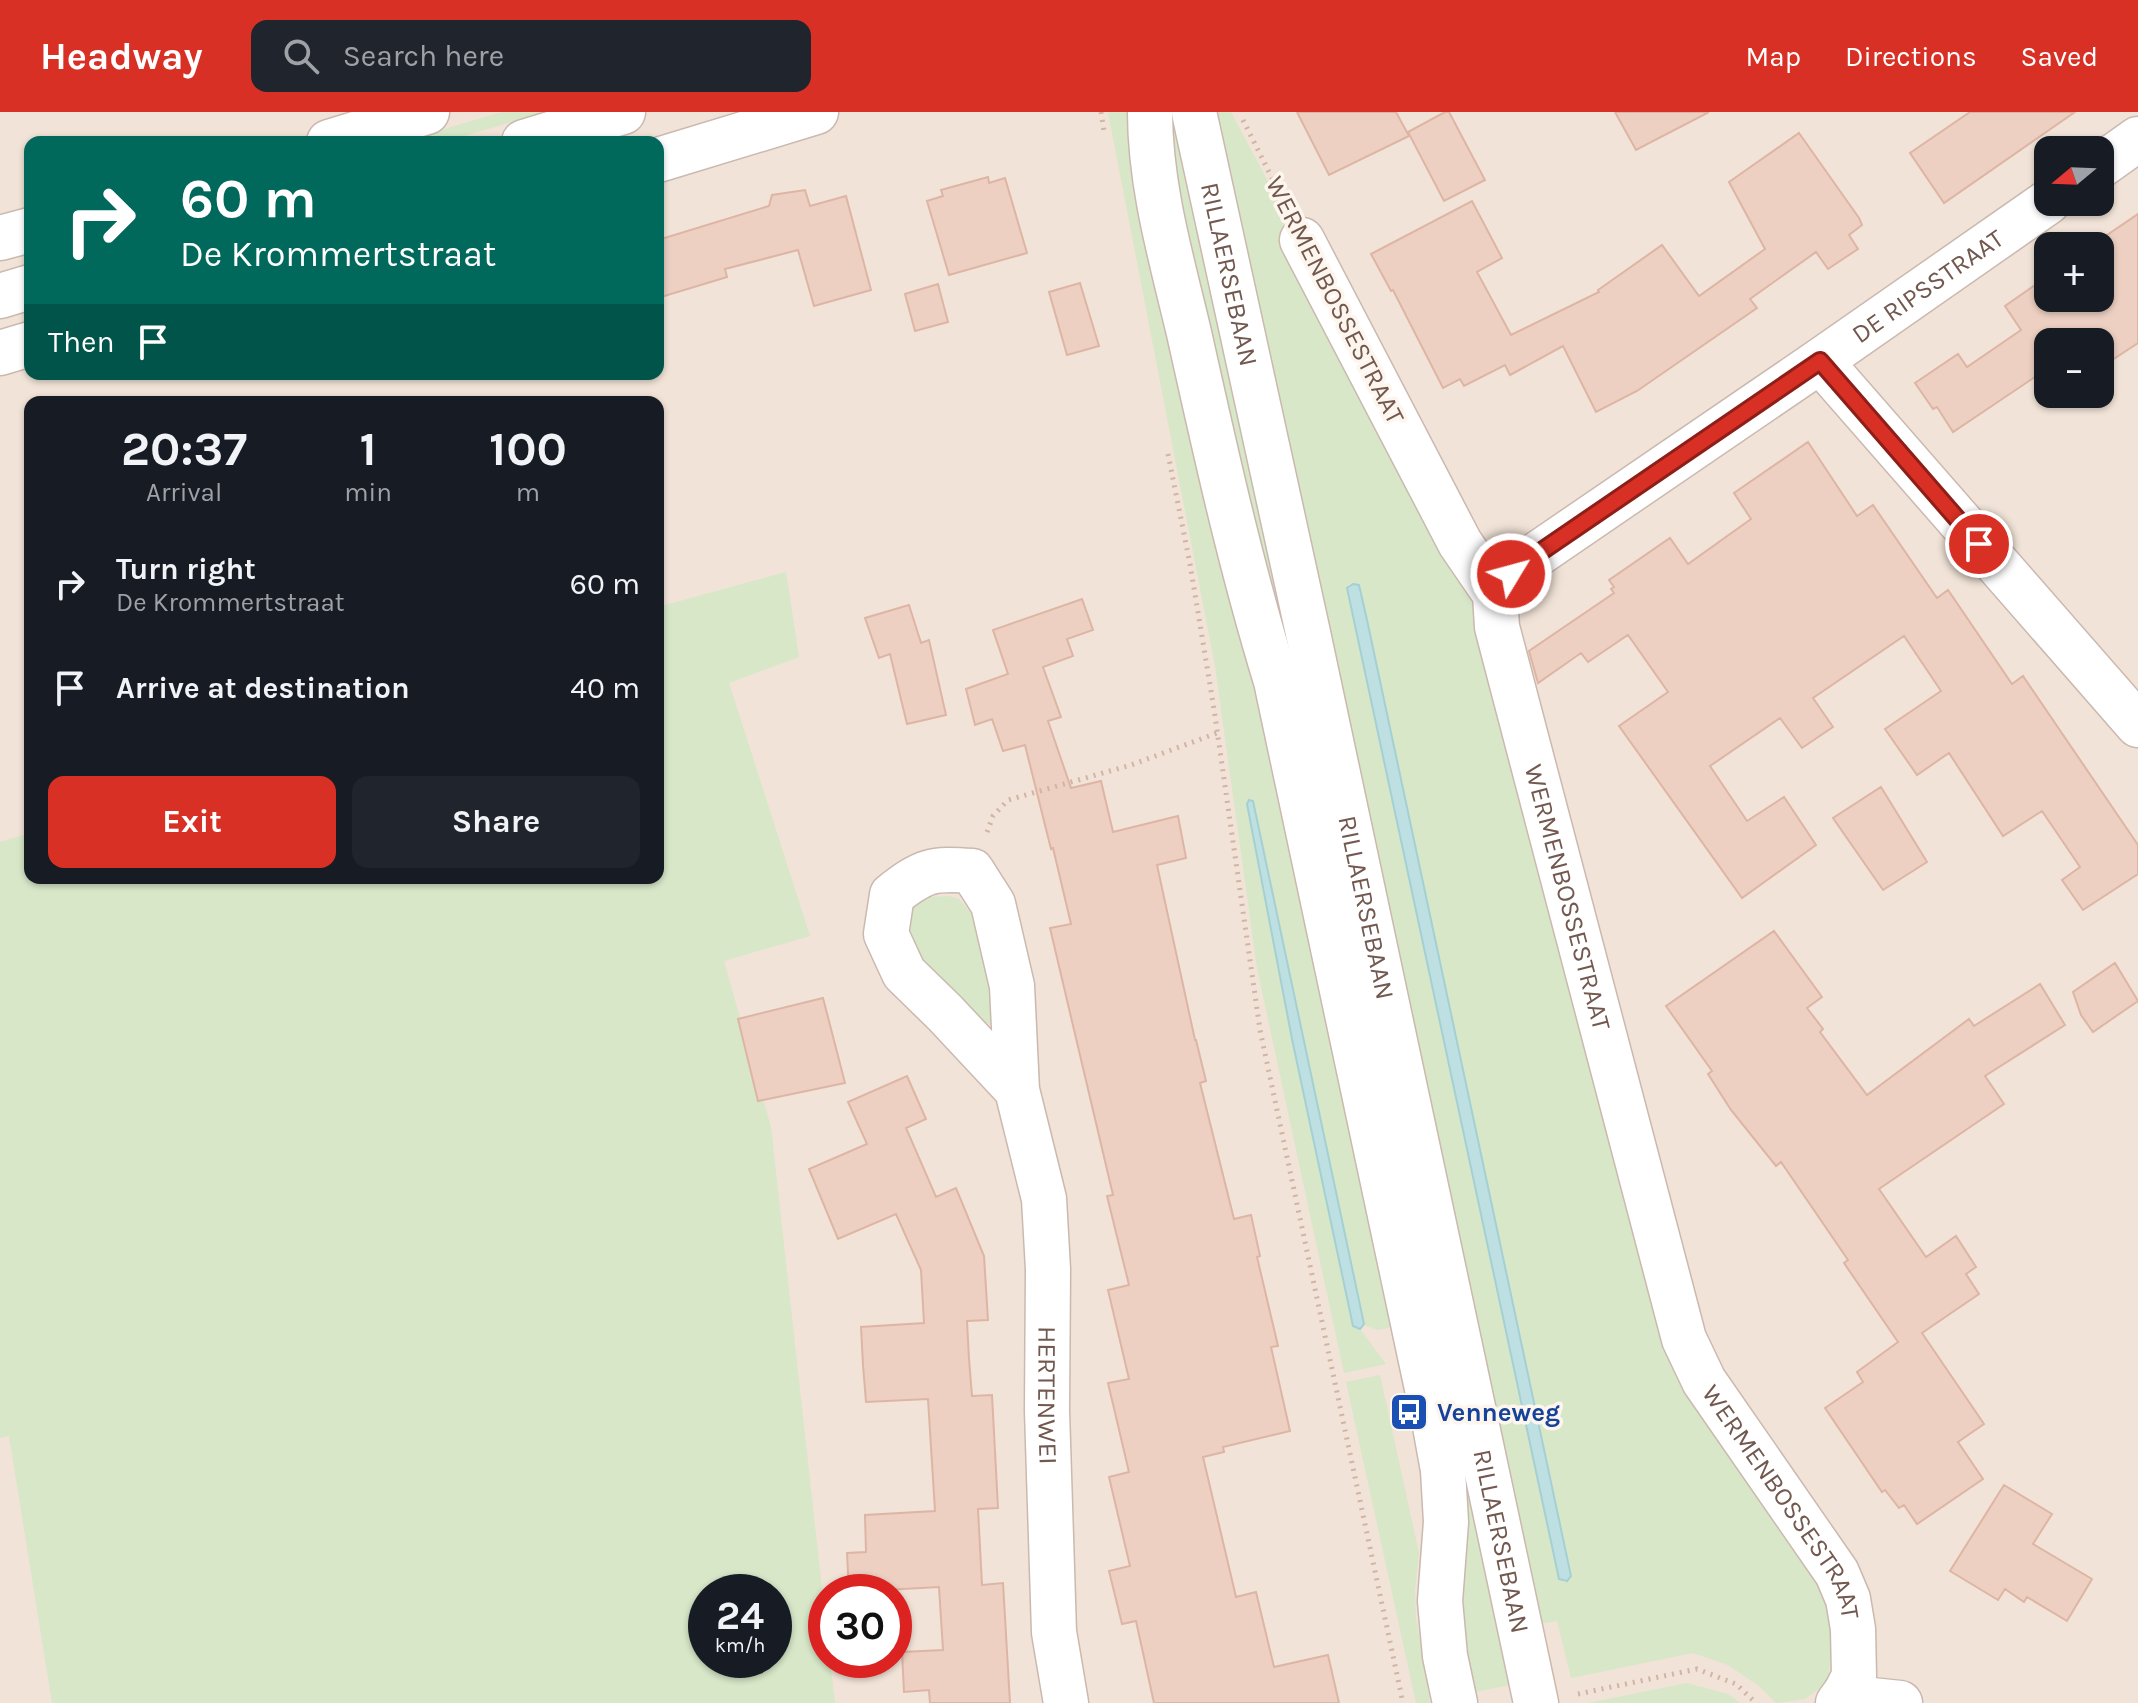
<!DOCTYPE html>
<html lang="en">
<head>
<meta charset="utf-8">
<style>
  :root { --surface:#171b24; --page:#20242c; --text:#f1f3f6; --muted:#9ea1a6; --accent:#d93025 }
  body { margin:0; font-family:Karla,sans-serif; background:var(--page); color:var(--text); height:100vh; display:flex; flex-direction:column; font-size:30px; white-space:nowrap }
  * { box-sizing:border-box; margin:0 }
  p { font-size:26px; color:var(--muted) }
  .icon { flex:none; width:44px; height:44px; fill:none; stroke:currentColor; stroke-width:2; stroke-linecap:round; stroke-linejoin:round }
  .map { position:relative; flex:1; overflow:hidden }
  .panel { position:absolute; left:24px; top:284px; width:640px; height:488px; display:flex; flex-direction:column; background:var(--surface); border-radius:16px; box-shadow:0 2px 6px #0004 }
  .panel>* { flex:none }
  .hud { position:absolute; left:24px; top:24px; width:640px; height:244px; border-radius:16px; box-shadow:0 2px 6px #0004; background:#00695c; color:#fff; overflow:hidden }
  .needle { width:52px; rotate:251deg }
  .buttons { position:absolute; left:2034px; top:24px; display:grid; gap:16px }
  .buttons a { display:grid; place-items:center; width:80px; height:80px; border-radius:16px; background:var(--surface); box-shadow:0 2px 6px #0004; font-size:40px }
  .speed { position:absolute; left:688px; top:1462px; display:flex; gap:16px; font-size:40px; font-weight:700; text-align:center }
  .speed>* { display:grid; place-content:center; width:104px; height:104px; border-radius:50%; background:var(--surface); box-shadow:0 2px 6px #0004; line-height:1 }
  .speed small { font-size:20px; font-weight:400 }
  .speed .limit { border:12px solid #d22; background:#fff; color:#111 }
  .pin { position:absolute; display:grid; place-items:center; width:68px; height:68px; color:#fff; margin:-34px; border:4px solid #fff; border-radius:50%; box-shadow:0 2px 8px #0007 }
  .me { position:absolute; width:88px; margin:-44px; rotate:53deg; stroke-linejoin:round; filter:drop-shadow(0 0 6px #0008) }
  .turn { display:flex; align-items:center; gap:28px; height:168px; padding:0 24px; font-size:36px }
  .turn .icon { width:104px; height:104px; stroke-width:2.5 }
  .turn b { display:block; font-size:56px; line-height:68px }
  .then { display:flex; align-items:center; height:76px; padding:0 24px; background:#0003; gap:16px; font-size:30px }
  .eta { display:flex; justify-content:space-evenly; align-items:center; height:136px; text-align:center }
  .eta b { font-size:48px; font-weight:700; line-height:56px }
  .button { display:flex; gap:16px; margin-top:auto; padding:16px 24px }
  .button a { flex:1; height:92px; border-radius:16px; background:var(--accent); color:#fff; font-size:32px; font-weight:700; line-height:92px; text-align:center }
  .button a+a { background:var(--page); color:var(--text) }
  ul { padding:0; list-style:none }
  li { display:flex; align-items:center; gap:24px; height:104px; padding:0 24px }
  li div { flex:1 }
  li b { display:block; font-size:30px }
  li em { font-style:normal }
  header { display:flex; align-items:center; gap:48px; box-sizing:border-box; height:112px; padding:0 40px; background:var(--accent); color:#fff }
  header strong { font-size:38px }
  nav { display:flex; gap:44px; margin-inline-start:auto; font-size:28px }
  .search { width:560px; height:72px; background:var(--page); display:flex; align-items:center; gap:20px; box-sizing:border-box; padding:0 28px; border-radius:16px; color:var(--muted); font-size:30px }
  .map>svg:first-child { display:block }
</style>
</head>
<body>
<header>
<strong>Headway</strong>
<div class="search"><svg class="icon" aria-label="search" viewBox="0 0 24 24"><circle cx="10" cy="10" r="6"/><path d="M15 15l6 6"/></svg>Search here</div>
<nav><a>Map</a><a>Directions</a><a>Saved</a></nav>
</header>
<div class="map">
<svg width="2138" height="1591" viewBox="0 0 2138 1591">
  <rect width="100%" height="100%" fill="#faf2e8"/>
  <path fill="#f1e3d7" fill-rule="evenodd" d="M 0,0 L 2138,0 L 2138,1591 L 0,1591 ZM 30,30 L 658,30 L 658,262 L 30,262 ZM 2048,38 L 2100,38 L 2100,90 L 2048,90 ZM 2048,134 L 2100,134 L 2100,186 L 2048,186 ZM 2048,230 L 2100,230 L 2100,282 L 2048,282 ZM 30,290 L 658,290 L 658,766 L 30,766 ZM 706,1480 L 774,1480 L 774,1548 L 706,1548 ZM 826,1480 L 894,1480 L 894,1548 L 826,1548 Z"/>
  <path fill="#d7e7c8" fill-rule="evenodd" d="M 501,0 L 545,0 L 444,30 L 402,30 Z
    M 1108,0 L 1138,0 L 1402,1213 L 1378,1218 L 1364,1213 L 1360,1217 L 1386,1252 L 1344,1261 L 1257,856 L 1215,554 Z
    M 1163,0 L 1182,0 L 1520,1571 L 1465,1582 L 1249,434 Z
    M 1205,0 L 1231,0 L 1299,128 L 1475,489 L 1473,507 L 1666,1236 L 1825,1482 L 1833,1518 L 1828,1570 L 1805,1587 L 1776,1591 L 1759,1574 L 1728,1553 L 1693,1541 L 1571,1566 L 1557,1509 L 1540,1512 ZM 1352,471 L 1359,473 L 1572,1464 L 1567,1470 L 1563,1470 L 1560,1468 L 1346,475 Z
    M 786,460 L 799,545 L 729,571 L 810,824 L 724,849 L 771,1015 L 826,1513 L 826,1548 L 830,1548 L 835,1591 L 52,1591 L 9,1324 L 0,1326 L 0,730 L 30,721 L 30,766 L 658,766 L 658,495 ZM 706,1480 L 774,1480 L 774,1548 L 706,1548 Z
    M 949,784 L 959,787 L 971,801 L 989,846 L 996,906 L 985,915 L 904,836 L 907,797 L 929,785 Z
    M 1380,1263 L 1419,1441 L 1415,1479 L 1416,1506 L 1430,1591 L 1416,1591 L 1346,1270 Z
    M 1687,1571 L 1728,1582 L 1740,1591 L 1588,1591 Z"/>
  <path fill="#bee0e2" stroke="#a5d0d3" stroke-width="2" d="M 1353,472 L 1359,473 L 1367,508 L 1571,1464 L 1567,1469 L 1559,1467 L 1347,476 Z
    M 1249,688 L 1253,689 L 1364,1212 L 1360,1217 L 1353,1214 L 1292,927 L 1247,692 Z"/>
  <path fill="#edd0c2" stroke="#deb5a4" stroke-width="2" d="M 1297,0 L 1396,0 L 1409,24 L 1329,63 Z
    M 1445,0 L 1449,0 L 1485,68 L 1444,89 L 1408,20 Z
    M 1615,0 L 1709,0 L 1636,38 Z
    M 1970,0 L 2075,0 L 1944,91 L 1910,41 Z
    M 1799,21 L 1859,106 L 1862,113 L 1849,123 L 1858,137 L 1828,157 L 1816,140 L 1750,187 L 1757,196 L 1637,279 L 1596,300 L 1563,234 L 1510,263 L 1505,253 L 1464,274 L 1460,267 L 1443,276 L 1393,178 L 1391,179 L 1371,142 L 1472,89 L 1502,146 L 1477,160 L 1511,223 L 1599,180 L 1598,178 L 1662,133 L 1699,184 L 1765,137 L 1729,70 Z
    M 988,65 L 989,71 L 1005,66 L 1027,141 L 949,163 L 927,89 L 943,84 L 941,78 Z
    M 805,78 L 810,94 L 846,84 L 871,178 L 814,194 L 798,138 L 725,157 L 727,165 L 658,186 L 658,128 L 769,94 L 772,83 Z
    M 2138,102 L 2138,231 L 2100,256 L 2100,230 L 2048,230 L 2048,282 L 2062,282 L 2047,283 L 2035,265 L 1953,320 L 1937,295 L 1933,297 L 1915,271 L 1958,242 L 1967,255 L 2021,218 L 2005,194 L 2048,164 L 2048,186 L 2100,186 L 2100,134 L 2091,134 Z
    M 1080,171 L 1099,234 L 1067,243 L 1049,180 Z
    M 938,172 L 948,210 L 915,219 L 905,182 Z
    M 1808,330 L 1857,404 L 1873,393 L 1937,486 L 1948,478 L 2012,572 L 2023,564 L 2138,733 L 2138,762 L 2083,798 L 2062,768 L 2080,755 L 2042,699 L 2003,724 L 1949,641 L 1917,663 L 1885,617 L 1941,579 L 1904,524 L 1813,586 L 1833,615 L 1802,636 L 1780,606 L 1710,654 L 1747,709 L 1784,685 L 1816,733 L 1742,786 L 1619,614 L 1668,580 L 1628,523 L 1588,550 L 1581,541 L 1538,571 L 1529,539 L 1614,481 L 1611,477 L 1614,475 L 1609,468 L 1670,426 L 1688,452 L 1751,407 L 1734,381 Z
    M 1082,487 L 1093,518 L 1067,527 L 1073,544 L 1043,555 L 1061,605 L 1048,609 L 1071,676 L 1101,669 L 1113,720 L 1178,704 L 1186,746 L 1157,753 L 1195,928 L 1196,928 L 1206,969 L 1200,971 L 1234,1107 L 1251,1103 L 1260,1144 L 1257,1145 L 1278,1234 L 1271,1235 L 1290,1319 L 1223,1335 L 1224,1340 L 1203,1345 L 1236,1485 L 1256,1480 L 1274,1555 L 1328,1543 L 1339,1591 L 1154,1591 L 1136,1509 L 1122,1512 L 1109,1459 L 1130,1454 L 1109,1365 L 1129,1360 L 1108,1271 L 1129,1267 L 1108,1178 L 1129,1173 L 1107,1084 L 1113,1083 L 1050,816 L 1071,812 L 1053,736 L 1051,737 L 1025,633 L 1003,639 L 992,607 L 975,613 L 966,577 L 1008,562 L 993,518 Z
    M 909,493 L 921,531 L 929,528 L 946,603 L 907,612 L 890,542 L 879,546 L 865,506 Z
    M 1881,675 L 1927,750 L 1883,778 L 1833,706 Z
    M 1774,819 L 1822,885 L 1807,896 L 1823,917 L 1820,920 L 1867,983 L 1969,907 L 1974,914 L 2040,872 L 2065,913 L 1985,964 L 2004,992 L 1879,1077 L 1926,1145 L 1956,1124 L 1976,1155 L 1966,1162 L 1979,1182 L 1922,1221 L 1984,1312 L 1958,1330 L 1983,1367 L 1917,1412 L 1904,1393 L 1899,1396 L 1885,1378 L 1882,1380 L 1825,1296 L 1863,1270 L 1857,1260 L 1898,1230 L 1844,1151 L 1848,1148 L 1781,1050 L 1776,1054 L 1731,998 L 1708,962 L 1712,959 L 1666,894 Z
    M 2115,851 L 2138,889 L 2093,920 L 2081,903 L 2073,880 Z
    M 823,886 L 845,971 L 758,989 L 738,907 Z
    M 907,964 L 926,1007 L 906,1016 L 936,1085 L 956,1076 L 984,1144 L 988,1208 L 967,1209 L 969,1247 L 972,1284 L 992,1283 L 998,1396 L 978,1397 L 982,1473 L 1003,1471 L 1010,1591 L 930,1591 L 929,1578 L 904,1580 L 902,1540 L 943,1538 L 939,1475 L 849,1480 L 847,1441 L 866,1440 L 865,1403 L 935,1399 L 928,1287 L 866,1290 L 863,1253 L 861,1215 L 924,1211 L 921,1158 L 896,1102 L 838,1127 L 809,1057 L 867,1032 L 848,990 Z
    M 2004,1373 L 2052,1402 L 2033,1432 L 2092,1467 L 2067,1509 L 2027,1485 L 2024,1490 L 2005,1477 L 1998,1488 L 1950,1459 Z"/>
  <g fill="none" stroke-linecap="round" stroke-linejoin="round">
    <g stroke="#cbb9af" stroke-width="47">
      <g id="minor">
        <path d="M 1150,0 C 1150,75 1172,149 1189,221 C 1215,338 1241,455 1276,569 L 1435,1314 L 1443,1358 L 1446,1410 L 1440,1489 L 1445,1544 L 1455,1591"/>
        <path id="s1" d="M 1194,0 L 1308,521 L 1536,1591"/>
        <path d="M 329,30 L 427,0"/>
        <path d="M 524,30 L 623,0"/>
        <path d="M 658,48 L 816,0"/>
        <path d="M 2100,54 L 2138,27"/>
        <path d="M 0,126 L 30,118"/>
        <path id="s2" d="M 1302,128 L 1460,431 L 1495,482 L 1497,515 L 1684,1227 L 1704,1269 L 1837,1461 L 1848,1487 L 1853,1517 L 1854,1564 L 1846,1580"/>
        <path d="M 0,184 L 30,175"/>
        <path d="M 0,241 L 30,232"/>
        <path d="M 1820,249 L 2138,613"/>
        <path id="s3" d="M 1495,482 L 1511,462 L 1533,445 L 1820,249 L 2048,90"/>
        <path id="s4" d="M 1017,978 L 945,901 L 904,861 L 886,822 L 892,783 C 924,758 932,756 972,759 L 993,792 L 1012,874 L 1017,978 L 1044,1087 L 1048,1157 L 1047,1299 L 1054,1520 L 1066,1591"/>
        <path d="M 1838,1591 L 1846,1580 L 1862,1587 L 1900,1591"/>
      </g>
    </g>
    <path stroke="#d2b3a5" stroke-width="5" stroke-dasharray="2 6" stroke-linecap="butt" d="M 1101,0 L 1104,19
      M 1243,8 L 1285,92
      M 1168,342 L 1190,452 L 1214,597 L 1260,918 L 1403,1591
      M 987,720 L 993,704 L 1008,688 L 1131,653 L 1217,621
      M 1578,1582 L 1697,1557 L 1736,1572 L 1756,1591"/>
    <use href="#minor" stroke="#fff" stroke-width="44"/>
  </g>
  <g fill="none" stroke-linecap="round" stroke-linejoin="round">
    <g stroke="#8d1f18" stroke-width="20">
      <path id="route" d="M 1511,462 L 1533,445 L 1820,249 L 1979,432"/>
    </g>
    <use href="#route" stroke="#d93025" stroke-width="14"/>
  </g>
  <defs>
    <g id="bus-square" transform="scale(2)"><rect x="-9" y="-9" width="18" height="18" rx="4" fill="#1a4fb4" stroke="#fdf6ee"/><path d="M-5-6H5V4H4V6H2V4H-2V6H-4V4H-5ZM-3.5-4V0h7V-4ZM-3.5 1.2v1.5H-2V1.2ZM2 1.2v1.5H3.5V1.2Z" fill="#fff"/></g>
  </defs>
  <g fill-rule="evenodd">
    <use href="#bus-square" x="1409" y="1300"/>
  </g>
  <g text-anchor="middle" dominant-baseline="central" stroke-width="7" stroke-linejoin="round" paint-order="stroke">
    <g font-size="26" fill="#72584e" stroke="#fdf6ee">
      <text stroke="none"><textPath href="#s1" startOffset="166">RILLAERSEBAAN</textPath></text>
      <text stroke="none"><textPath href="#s3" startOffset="532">DE RIPSSTRAAT</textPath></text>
      <text transform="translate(1335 188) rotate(63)">WERMENBOSSESTRAAT</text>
      <text stroke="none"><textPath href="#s2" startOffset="716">WERMENBOSSESTRAAT</textPath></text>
      <text stroke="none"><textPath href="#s1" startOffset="814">RILLAERSEBAAN</textPath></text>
      <text stroke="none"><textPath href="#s4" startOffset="868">HERTENWEI</textPath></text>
      <text stroke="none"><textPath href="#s2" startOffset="1364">WERMENBOSSESTRAAT</textPath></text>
      <text stroke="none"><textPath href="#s1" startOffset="1462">RILLAERSEBAAN</textPath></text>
    </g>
    <g font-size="26" font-weight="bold" fill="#164399" stroke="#fdf6ee" text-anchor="start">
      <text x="1437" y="1300">Venneweg</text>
    </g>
  </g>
</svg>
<div class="buttons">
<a><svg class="needle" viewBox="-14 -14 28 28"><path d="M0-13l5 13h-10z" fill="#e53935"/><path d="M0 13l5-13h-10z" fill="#9ea1a6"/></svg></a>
<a>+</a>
<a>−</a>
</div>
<div class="speed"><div>24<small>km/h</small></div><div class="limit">30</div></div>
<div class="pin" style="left:1979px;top:432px;background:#d93025"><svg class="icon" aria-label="arrive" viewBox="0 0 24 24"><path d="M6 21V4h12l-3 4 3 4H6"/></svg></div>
<svg class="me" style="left:1511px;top:462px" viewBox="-20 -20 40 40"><circle r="17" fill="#d93025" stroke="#fff" stroke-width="3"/><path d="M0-11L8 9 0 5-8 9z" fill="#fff"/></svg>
<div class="hud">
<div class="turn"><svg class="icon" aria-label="right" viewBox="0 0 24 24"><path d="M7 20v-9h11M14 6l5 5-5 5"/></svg><div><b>60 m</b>De Krommertstraat</div></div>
<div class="then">Then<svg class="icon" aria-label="arrive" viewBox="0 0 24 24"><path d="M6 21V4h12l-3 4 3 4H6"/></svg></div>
</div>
<section class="panel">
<div class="eta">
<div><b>20:37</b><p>Arrival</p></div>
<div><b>1</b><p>min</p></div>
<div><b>100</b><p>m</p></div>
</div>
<ul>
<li><svg class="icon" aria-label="right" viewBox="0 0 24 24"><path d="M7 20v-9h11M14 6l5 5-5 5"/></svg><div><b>Turn right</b><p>De Krommertstraat</p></div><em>60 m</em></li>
<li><svg class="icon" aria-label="arrive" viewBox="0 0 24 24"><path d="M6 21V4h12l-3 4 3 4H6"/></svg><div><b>Arrive at destination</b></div><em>40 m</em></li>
</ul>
<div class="button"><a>Exit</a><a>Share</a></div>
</section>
</div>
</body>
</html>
